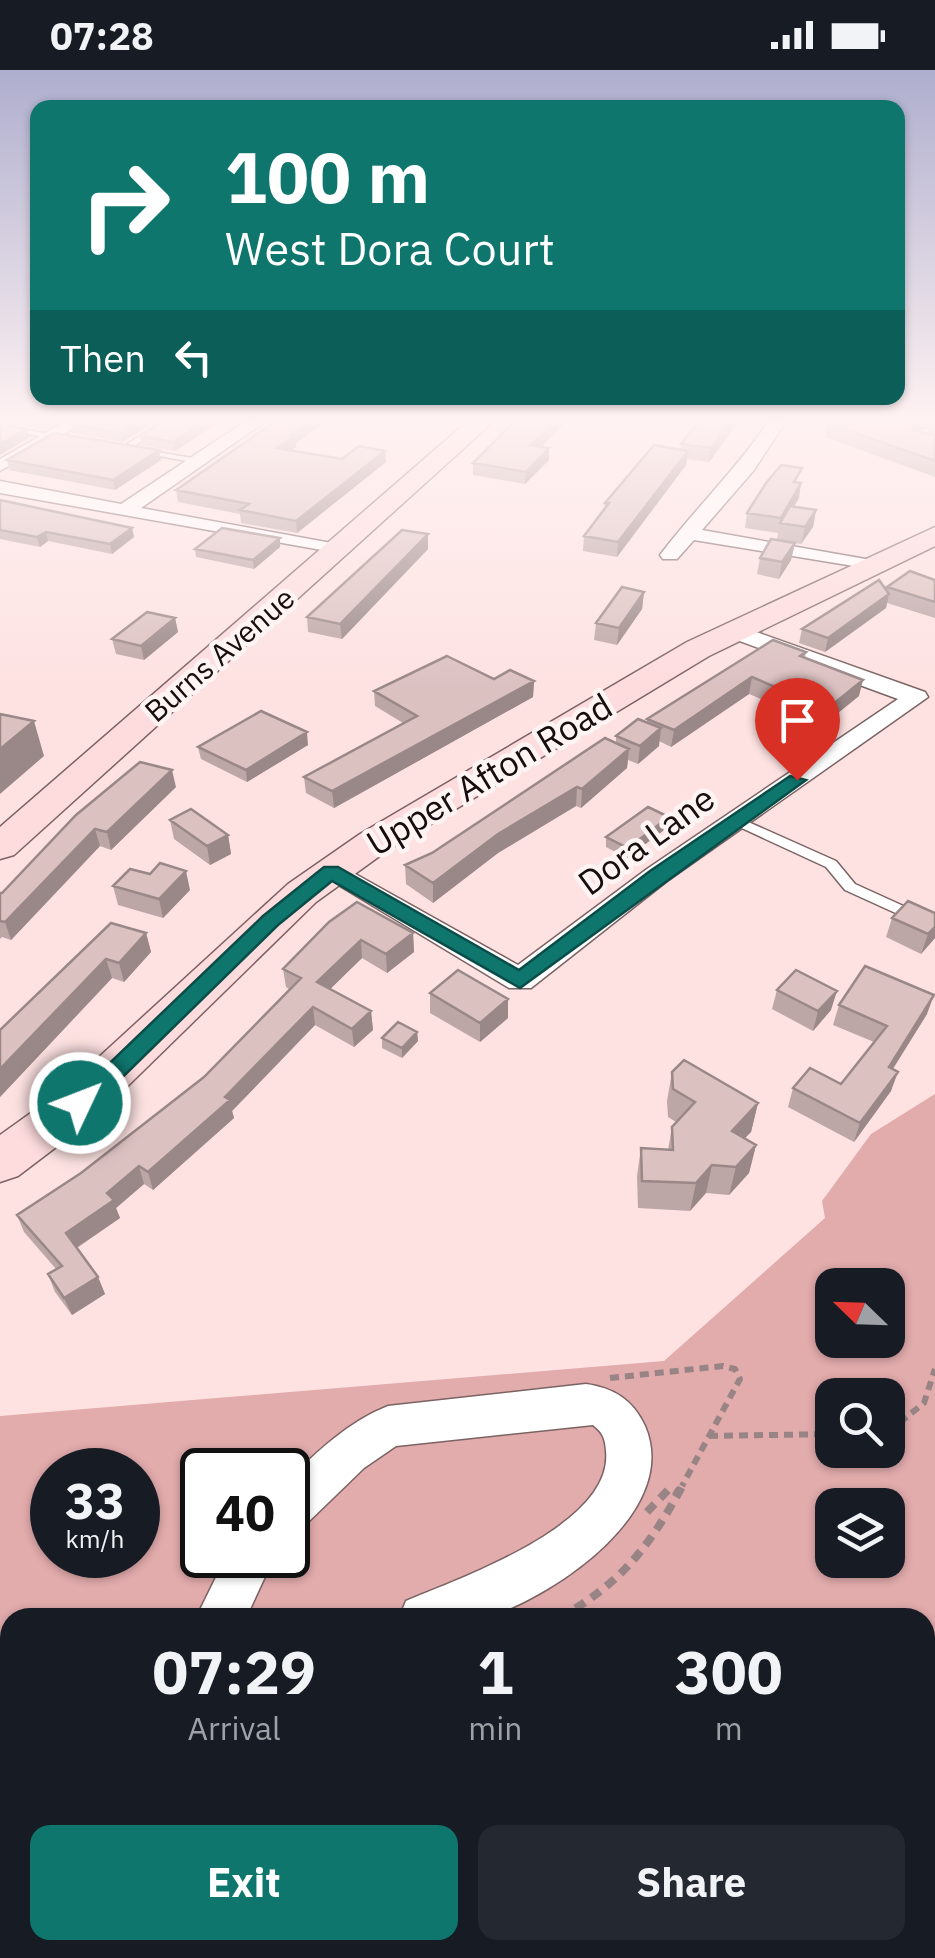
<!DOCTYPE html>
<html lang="en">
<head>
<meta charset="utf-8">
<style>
  :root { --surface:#171b24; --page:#242831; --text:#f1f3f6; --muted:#9ea1a6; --accent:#0f766e }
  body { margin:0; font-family:"IBM Plex Sans",sans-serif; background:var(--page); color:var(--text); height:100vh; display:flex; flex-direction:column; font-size:38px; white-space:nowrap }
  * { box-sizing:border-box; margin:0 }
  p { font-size:32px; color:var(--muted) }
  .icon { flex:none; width:55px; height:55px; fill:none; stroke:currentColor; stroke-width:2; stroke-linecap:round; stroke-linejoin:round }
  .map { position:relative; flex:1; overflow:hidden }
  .details { position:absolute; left:0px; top:1538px; width:935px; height:352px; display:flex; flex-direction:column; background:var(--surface); border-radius:30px 30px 0 0; box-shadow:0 2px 8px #0004 }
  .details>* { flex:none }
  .hud { position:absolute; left:30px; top:30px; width:875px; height:305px; border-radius:20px; box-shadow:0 2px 8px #0004; background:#0f766e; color:#fff; overflow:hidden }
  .needle { width:65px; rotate:293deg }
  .tools { position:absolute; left:815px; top:1198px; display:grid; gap:20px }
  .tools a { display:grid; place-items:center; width:90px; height:90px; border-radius:20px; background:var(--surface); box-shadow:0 2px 8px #0004; font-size:50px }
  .speed { position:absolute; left:30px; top:1378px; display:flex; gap:20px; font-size:50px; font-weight:700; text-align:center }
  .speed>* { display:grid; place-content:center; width:130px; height:130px; border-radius:50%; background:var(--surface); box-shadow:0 2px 8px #0004; line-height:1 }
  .speed small { font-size:25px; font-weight:400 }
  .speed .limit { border:5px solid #111; border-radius:15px; background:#fff; color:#111 }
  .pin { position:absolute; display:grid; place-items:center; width:85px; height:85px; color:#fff; margin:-102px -42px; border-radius:50% 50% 50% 0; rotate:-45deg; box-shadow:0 0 10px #0007 }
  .pin .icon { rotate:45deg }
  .me { position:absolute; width:110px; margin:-55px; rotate:47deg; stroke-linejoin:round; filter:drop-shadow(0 0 8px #0008) }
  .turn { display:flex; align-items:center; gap:35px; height:210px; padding:0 30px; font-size:45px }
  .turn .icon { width:130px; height:130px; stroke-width:2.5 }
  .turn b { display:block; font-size:70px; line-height:85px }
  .then { display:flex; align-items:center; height:95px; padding:0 30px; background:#0003; gap:20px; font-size:38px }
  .eta { display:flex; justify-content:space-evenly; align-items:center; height:170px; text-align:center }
  .eta b { font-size:60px; font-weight:700; line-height:70px }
  .action { display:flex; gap:20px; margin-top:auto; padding:20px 30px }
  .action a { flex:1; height:115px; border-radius:20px; background:var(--accent); color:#fff; font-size:40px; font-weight:700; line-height:115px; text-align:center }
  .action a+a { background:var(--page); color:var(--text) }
  .status { display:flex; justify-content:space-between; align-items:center; height:70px; padding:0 50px; background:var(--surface); direction:ltr }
  .status svg { height:28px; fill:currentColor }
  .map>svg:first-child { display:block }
</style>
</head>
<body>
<div class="status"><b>07:28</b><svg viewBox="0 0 49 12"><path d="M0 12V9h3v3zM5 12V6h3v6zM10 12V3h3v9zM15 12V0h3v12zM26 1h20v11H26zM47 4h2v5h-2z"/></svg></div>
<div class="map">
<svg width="935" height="1888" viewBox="0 0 935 1888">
  <rect width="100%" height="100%" fill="#fee2e2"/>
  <path fill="#e2abac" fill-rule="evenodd" d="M 935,1024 L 935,1688 L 925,1694 L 925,1548 L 10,1548 L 10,1880 L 619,1880 L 606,1888 L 0,1888 L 0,1346 L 664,1291 L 825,1148 L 822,1131 L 871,1064 ZM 832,1215 L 888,1215 L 888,1270 L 832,1270 ZM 832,1325 L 888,1325 L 888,1380 L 832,1380 ZM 52,1400 L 138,1400 L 138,1485 L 52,1485 ZM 202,1400 L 288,1400 L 288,1485 L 202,1485 ZM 832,1435 L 888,1435 L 888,1490 L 832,1490 Z"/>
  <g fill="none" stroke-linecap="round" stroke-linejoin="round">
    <g stroke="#7b6363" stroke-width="3">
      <path id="lane" d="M 163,351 L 173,351 L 128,380 L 121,378 Z
        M 0,355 L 60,366 L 64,368 L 60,370 L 0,359 Z
        M 935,357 L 935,361 L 918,365 L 918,369 L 935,373 L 935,377 L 910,371 L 911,362 Z
        M 139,379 L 198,389 L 202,391 L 198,393 L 142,383 L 139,383 Z
        M 737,747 L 836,791 L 855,814 L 921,844 L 923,847 L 916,851 L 911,850 L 845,820 L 826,797 L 733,754 L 731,751 Z"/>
    </g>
    <g stroke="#7b6363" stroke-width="3">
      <path id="street" d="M 66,351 L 86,351 L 0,401 L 0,389 Z
        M 246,351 L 266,351 L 141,438 L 337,474 L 344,476 L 344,484 L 0,423 L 0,411 L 121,434 Z
        M 769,351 L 786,351 L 754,400 L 702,460 L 871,490 L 878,492 L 878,500 L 694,470 L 677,489 L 663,489 L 660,485 C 693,441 736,400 769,351 Z
        M 734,554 L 925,622 L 928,627 L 667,811 L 531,918 L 509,918 L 317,802 L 321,796 L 341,796 L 518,895 L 647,799 L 898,629 L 726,566 L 726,556 Z
        M 586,1314 C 614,1318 633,1330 645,1356 C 681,1440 558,1523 491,1546 C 465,1554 426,1548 399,1548 L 406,1531 C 460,1508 614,1455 606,1381 C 605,1368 603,1363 593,1355 L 396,1376 L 364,1398 L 304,1456 L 288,1462 L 288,1410 C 318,1381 348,1352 388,1336 Z
        M 227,1485 L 275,1485 L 246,1548 L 196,1548 Z
        M 10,1608 L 10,1658 L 0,1659 L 0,1609 Z"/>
    </g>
    <g stroke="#7b6363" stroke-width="3">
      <path id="secondary" d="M 468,351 L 494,351 L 14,785 L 0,789 L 0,757 Z
        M 935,457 L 935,476 L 709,586 L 388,780 L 316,832 L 97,1046 L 18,1106 L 0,1112 L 0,1065 L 63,1020 L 288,814 L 360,764 L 687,572 Z"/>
    </g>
    <g stroke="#ac5f63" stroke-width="3">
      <path id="highway" d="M 935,1828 L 935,1888 L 862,1888 L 866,1880 L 925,1880 L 925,1832 Z"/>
    </g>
    <path stroke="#988484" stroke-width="6" stroke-dasharray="9 6" stroke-linecap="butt" d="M 610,1308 L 723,1296 L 735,1299 L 740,1309 L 682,1416
      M 888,1362 L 924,1333 L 935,1299
      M 709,1366 L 832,1364"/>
    <path stroke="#988484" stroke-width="8" stroke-dasharray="11 8" stroke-linecap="butt" d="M 647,1442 L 670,1418 L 680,1424
      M 559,1548 C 622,1513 650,1476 684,1413"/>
    <use href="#lane" fill="#fff" fill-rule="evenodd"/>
    <use href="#street" fill="#fff" fill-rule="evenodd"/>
    <use href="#secondary" fill="#fedcde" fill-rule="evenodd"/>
    <use href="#highway" fill="#fc8b92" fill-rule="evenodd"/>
  </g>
  <path fill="#bda6a6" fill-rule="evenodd" d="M 0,351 L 58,351 L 45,359 L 0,352 Z
    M 76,351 L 156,351 L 122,372 L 72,363 L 70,354 Z
    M 164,351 L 221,351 L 175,381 L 142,375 L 140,366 Z
    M 276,351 L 327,351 L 296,373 L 296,377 L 291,381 L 342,389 L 386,392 L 297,463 L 241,453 L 240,444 L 178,432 L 176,420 Z
    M 515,351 L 567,351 L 541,377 L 549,378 L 549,390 L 525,414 L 473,405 L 473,393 Z
    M 700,351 L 739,351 L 709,392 L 687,389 L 686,395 L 617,487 L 583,481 L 584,466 L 604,440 L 605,433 L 680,380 L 681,374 Z
    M 935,351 L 935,407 L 825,367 L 827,353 ZM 929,356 L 927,363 L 913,360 Z
    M 7,390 L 161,390 L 115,420 L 9,400 Z
    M 799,413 L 799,428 L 793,437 L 816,440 L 813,457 L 801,474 L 777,470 L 778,463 L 745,458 L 747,443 Z
    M 0,430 L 132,458 L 134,467 L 112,484 L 48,471 L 40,477 L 0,469 Z
    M 280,468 L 280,477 L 254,499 L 196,487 L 195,479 Z
    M 795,473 L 791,490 L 779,509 L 757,504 L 760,488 Z
    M 428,479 L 342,569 L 308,562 L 307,547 Z
    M 935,510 L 935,548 L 887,533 L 886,538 L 825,582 L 799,573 L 802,559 L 886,520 L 887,517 Z
    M 644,522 L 642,539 L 617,575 L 594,570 L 596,553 Z
    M 175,548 L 178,562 L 144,590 L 116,584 L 112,569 Z
    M 806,582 L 805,588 L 859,626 L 823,655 L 749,624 L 671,677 L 659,671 L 659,676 L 638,694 L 628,690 L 627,698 L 581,738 L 576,736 L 498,783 L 433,833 L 406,814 L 405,795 L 432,783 L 616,673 L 616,666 L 647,653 L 647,649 Z
    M 494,609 L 534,611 L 533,627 L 334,738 L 306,723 L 304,707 L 403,653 L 375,636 L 374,621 Z
    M 308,675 L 247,712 L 201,689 L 198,677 Z
    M 176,717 L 111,780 L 100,776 L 11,870 L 2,867 L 0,869 L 0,823 L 2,823 L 76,745 Z
    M 170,750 L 228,765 L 231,784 L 210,795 L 174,769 Z
    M 668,757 L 627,788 L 606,777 L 606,767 Z
    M 150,804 L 190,820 L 163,848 L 118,835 L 113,816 Z
    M 935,843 L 935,868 L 921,884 L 886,867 L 892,848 Z
    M 329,852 L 413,863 L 414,882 L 387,903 L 362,888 L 330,919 L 371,941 L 373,960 L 354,977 L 315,955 L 232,1041 L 234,1048 L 153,1120 L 144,1114 L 116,1138 L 120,1148 L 77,1178 L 98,1207 L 105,1224 L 72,1245 L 55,1222 L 48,1204 L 56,1199 L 24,1162 L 17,1145 L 81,1103 L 204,1007 L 289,919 L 286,917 L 283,899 Z
    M 146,863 L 151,882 L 124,912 L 112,908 L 0,1027 L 0,960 Z
    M 777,920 L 831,940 L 813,961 L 772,939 Z
    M 430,923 L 508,948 L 480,972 L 430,943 Z
    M 839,935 L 927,944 L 893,999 L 891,1021 L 854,1072 L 788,1037 L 793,1018 L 841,1014 L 874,972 L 833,955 Z
    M 417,962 L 418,971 L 402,988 L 382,978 L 382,968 Z
    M 672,1002 L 758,1033 L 751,1062 L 744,1068 L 756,1075 L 749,1103 L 729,1125 L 706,1123 L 690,1141 L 638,1138 L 637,1106 L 641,1078 L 668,1080 L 672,1057 L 676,1052 L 668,1047 L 667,1031 Z"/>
  <path fill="#9a8787" d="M 43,351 L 58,351 L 45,359 Z
    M 140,351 L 156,351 L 122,372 L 120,363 Z
    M 206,351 L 221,351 L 175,381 L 173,372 Z
    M 310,351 L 327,351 L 296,373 L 296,377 L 278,390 L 277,378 L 291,365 Z
    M 556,351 L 567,351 L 531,387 L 531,375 Z
    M 731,351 L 739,351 L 709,392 L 711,378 Z
    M 910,351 L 935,351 L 930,353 L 929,356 L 907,362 Z
    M 27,359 L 29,368 L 0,385 L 0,374 Z
    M 549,378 L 549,390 L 525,414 L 526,402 Z
    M 159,380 L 161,390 L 115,420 L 113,410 Z
    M 385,381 L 386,392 L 297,463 L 296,451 Z
    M 688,381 L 686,395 L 617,487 L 618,472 Z
    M 801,413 L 799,428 L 784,454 L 780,453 L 778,463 L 781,448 Z
    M 816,440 L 813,457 L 801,474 L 805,457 Z
    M 132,458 L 134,467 L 112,484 L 110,474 Z
    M 46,462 L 48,471 L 40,477 L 37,467 Z
    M 428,464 L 428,479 L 342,569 L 340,554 Z
    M 280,468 L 280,477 L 254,499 L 253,490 Z
    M 795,473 L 791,490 L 779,509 L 782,492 Z
    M 644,522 L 642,539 L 617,575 L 619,558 Z
    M 889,524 L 886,538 L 825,582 L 828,568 Z
    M 175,548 L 178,562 L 144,590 L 141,576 Z
    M 752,607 L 749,624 L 671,677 L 674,660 Z
    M 863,610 L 859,626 L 823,655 L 827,639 Z
    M 534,611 L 533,627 L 334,738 L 332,721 Z
    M 34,651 L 44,686 L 0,724 L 0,679 Z
    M 661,658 L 659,676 L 638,694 L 640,676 Z
    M 307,662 L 308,675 L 247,712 L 246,700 Z
    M 629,679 L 627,698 L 581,738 L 582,719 Z
    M 172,700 L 176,717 L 111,780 L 107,762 Z
    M 577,717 L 576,736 L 498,783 L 433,833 L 433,813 L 498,764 Z
    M 669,747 L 668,757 L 627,788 L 628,778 Z
    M 95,759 L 100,776 L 11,870 L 5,852 Z
    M 228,765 L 231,784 L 210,795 L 207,776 Z
    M 186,801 L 190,820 L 163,848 L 159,829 Z
    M 935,857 L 935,868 L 921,884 L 928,864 Z
    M 146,863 L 151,882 L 124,912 L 119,893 Z
    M 413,863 L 414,882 L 387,903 L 386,884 Z
    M 361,870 L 362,888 L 319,930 L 317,912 Z
    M 106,889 L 112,908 L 0,1027 L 0,999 Z
    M 837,921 L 831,940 L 813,961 L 818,941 Z
    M 934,925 L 927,944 L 882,1016 L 889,997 Z
    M 508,929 L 508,948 L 480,972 L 480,953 Z
    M 313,937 L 315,955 L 232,1041 L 234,1048 L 153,1120 L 148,1102 L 225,1027 Z
    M 371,941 L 373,960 L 354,977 L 352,959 Z
    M 417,962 L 418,971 L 402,988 L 402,978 Z
    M 898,1002 L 891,1021 L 854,1072 L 860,1053 Z
    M 758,1033 L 751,1062 L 725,1089 L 732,1061 Z
    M 756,1075 L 749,1103 L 729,1125 L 736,1097 Z
    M 712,1095 L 706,1123 L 690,1141 L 696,1113 Z
    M 139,1096 L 144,1114 L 116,1138 L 120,1148 L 73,1180 L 66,1163 L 107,1123 Z
    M 98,1207 L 105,1224 L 72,1245 L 64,1228 Z"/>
  <path fill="#dcc1c1" stroke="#9a8787" stroke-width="2.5" d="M 76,351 L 140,351 L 120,363 L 70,354 Z
    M 164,351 L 206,351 L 173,372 L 140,366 Z
    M 276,351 L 310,351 L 291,365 L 295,365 L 277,378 L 342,389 L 359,376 L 385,381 L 296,451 L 240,440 L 249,434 L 176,420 Z
    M 515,351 L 556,351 L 531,375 L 549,378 L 526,402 L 473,393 Z
    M 700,351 L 731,351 L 711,378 L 681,374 Z
    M 832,351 L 911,351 L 913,360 L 935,365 L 935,391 L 827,353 Z
    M 0,354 L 27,359 L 0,374 Z
    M 54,363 L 159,380 L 113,410 L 7,390 Z
    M 654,375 L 688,381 L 618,472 L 584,466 L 609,433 L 605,433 Z
    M 781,395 L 802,398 L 794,412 L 801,413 L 781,448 L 747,443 L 766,413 Z
    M 0,430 L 132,458 L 110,474 L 46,462 L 37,467 L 0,460 Z
    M 790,436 L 816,440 L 805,457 L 780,453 Z
    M 222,458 L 280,468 L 253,490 L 195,479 Z
    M 402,460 L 428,464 L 340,554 L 307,547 Z
    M 771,469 L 795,473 L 782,492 L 760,488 Z
    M 910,501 L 935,510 L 935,532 L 887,517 Z
    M 879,510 L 889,524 L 828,568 L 802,559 Z
    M 622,517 L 644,522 L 619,558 L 596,553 Z
    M 147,542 L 175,548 L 141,576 L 112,569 Z
    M 773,570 L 806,582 L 800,586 L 863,610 L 827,639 L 752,607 L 674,660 L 647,649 Z
    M 447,586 L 494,609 L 510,600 L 534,611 L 332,721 L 304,707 L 417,646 L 374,621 Z
    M 261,641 L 307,662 L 246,700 L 198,677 Z
    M 0,644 L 34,651 L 0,679 Z
    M 638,649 L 661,658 L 640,676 L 616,666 Z
    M 605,668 L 629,679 L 582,719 L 577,717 L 498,764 L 433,813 L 405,795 L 432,783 Z
    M 140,692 L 172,700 L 107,762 L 95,759 L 5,852 L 0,851 L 0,823 L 2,823 L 76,745 Z
    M 648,737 L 669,747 L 628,778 L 606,767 Z
    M 191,739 L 228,765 L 207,776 L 170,750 Z
    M 160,793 L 186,801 L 159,829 L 113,816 L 130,799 L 150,804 Z
    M 908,831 L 935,843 L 935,857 L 928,864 L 892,848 Z
    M 357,832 L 413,863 L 386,884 L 361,870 L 317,912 L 371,941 L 352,959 L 313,937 L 225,1027 L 230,1030 L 148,1102 L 139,1096 L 107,1123 L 114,1130 L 66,1163 L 98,1207 L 64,1228 L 48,1204 L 62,1196 L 17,1145 L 81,1103 L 204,1007 L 301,908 L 283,899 L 329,852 Z
    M 111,853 L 146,863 L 119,893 L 106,889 L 0,999 L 0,960 Z
    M 865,896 L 934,925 L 889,997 L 898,1002 L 860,1053 L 793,1018 L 810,998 L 841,1014 L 887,956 L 839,935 Z
    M 458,900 L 508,929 L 480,953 L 430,923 Z
    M 796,900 L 837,921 L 818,941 L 777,920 Z
    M 398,952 L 417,962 L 402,978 L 382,968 Z
    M 684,990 L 758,1033 L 732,1061 L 756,1075 L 736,1097 L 712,1095 L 696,1113 L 642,1111 L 641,1078 L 673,1080 L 672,1057 L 695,1032 L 673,1019 L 672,1002 Z"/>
  <linearGradient id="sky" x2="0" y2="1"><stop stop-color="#aeaece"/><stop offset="0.57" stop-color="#fff2f2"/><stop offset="1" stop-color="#fff2f2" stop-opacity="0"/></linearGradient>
  <rect width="935" height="615" fill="url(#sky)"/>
  <path fill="#0f766e" stroke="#0a4d48" stroke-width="2.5" d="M 790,706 L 806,710 L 520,918 L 332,811 L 278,855 L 89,1040 L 71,1040 L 68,1033 L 263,846 L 324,797 L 338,797 L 519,900 L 650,801 Z"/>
  <g text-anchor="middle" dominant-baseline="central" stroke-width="9" stroke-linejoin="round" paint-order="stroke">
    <g font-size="30" fill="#160d0d" stroke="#fff4f4">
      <text transform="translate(219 584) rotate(-41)">Burns Avenue</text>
    </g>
    <g font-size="35" fill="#160d0d" stroke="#fff4f4">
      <text transform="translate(489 704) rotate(-31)">Upper Afton Road</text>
      <text transform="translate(646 770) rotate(-36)">Dora Lane</text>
    </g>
  </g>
</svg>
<div class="tools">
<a><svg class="needle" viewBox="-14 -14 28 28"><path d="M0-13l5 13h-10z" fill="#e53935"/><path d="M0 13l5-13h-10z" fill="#9ea1a6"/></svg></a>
<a><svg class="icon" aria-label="search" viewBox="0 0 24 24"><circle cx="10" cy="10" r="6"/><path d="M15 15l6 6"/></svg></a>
<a><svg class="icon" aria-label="layers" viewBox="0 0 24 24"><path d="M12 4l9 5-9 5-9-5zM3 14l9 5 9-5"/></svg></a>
</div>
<div class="speed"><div>33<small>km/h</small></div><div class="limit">40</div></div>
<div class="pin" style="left:797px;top:710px;background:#d93025"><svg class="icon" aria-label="arrive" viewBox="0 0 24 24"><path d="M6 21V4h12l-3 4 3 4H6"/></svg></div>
<svg class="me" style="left:80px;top:1033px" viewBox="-20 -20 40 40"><circle r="17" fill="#0f766e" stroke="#fff" stroke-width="3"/><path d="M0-11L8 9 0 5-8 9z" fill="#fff"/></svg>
<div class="hud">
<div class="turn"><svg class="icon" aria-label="right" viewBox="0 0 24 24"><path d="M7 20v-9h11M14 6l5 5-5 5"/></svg><div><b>100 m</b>West Dora Court</div></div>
<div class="then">Then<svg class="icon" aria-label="left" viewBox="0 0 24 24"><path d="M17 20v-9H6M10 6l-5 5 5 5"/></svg></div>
</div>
<section class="details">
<div class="eta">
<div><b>07:29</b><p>Arrival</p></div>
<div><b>1</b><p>min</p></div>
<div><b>300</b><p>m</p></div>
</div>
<div class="action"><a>Exit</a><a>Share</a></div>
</section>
</div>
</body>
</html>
